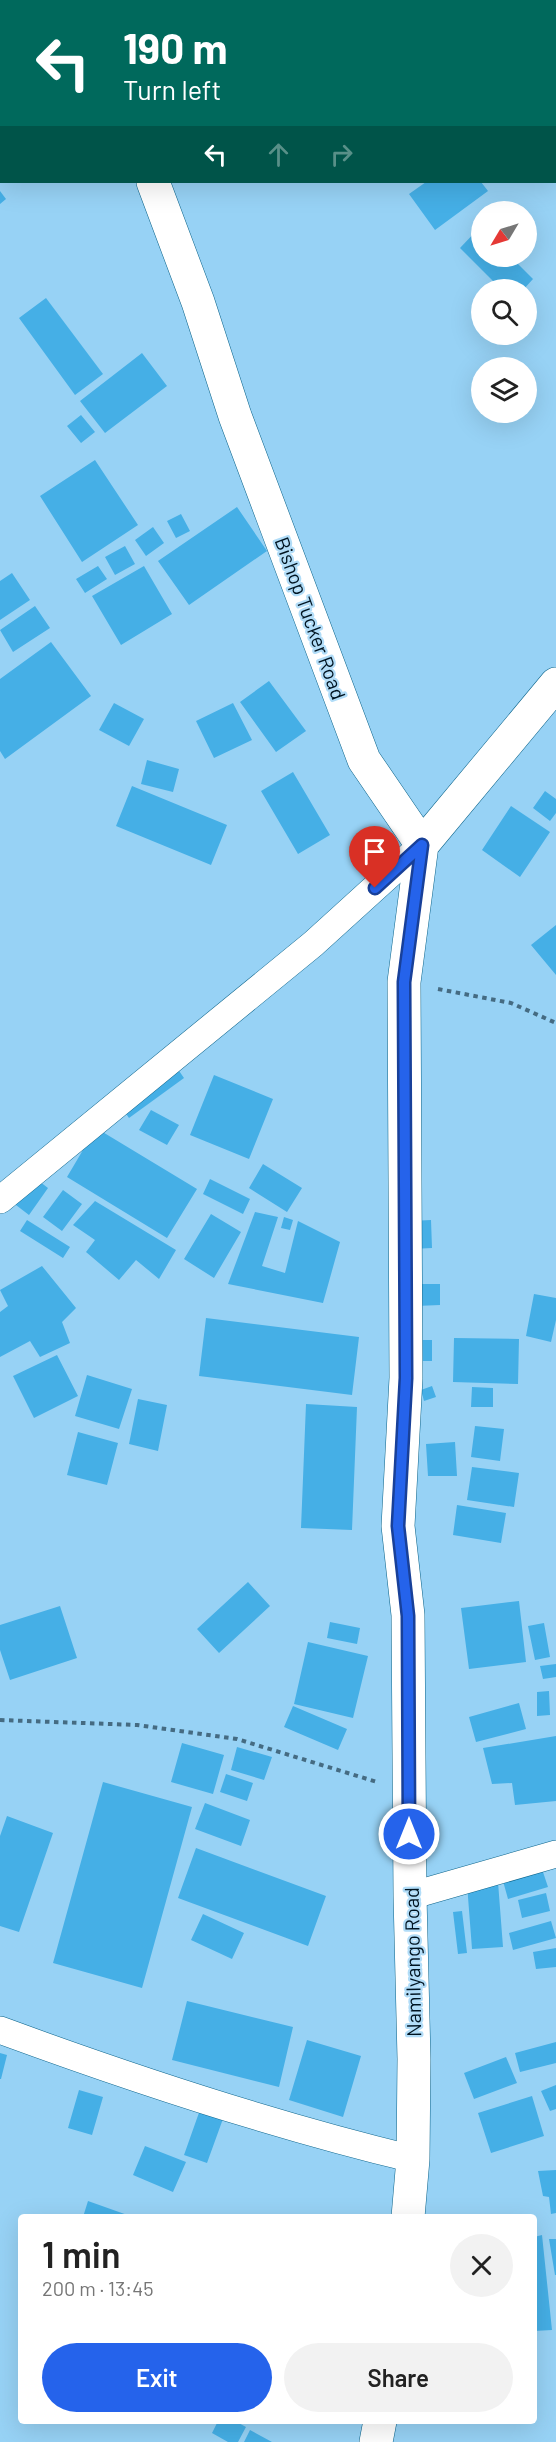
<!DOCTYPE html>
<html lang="en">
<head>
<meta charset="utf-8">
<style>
  :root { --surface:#fff; --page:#f2f2f2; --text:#222; --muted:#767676; --accent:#2563eb }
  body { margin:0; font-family:Barlow,sans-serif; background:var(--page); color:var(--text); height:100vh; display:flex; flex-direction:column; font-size:22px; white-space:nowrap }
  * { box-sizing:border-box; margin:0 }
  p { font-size:20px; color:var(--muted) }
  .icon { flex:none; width:33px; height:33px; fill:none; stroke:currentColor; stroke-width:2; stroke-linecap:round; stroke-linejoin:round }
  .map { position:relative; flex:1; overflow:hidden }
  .details { position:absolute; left:18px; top:2214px; width:519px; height:210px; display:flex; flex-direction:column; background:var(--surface); border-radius:6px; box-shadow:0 6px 24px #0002 }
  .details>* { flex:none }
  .banner { position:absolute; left:0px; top:0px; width:556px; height:183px; box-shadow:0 6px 24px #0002; background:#00695c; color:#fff; overflow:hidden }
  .needle { width:39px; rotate:232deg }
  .controls { position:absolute; left:471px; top:201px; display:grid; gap:12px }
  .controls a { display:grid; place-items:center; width:66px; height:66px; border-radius:50%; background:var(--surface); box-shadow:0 6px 24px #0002; font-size:30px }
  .pin { position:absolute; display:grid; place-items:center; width:51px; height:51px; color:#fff; margin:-62px -26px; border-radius:50% 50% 50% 0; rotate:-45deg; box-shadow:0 0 6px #0007 }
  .pin .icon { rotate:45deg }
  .me { position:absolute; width:66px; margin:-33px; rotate:0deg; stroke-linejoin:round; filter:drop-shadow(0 0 4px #0008) }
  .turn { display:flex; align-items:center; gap:21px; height:126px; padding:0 24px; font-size:27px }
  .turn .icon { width:78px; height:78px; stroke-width:2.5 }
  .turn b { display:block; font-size:42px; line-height:51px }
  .lanes { display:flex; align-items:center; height:57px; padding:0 24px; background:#0003; justify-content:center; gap:30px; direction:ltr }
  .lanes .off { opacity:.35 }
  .round { display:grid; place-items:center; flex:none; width:63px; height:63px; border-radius:32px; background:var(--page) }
  .overview { display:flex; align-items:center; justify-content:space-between; height:102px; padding:0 24px }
  h1 { font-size:36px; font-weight:600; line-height:45px }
  .button { display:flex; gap:12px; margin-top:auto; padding:12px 24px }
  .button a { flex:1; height:69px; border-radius:36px; background:var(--accent); color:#fff; font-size:24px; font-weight:600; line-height:69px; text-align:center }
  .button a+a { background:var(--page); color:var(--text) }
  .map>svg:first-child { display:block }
</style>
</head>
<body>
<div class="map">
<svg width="556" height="2442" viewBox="0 0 556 2442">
  <rect width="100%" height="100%" fill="#97d2f5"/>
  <path fill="#45afe6" d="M 426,182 L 481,182 L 488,191 L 435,230 L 409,194 Z
    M 0,191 L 6,199 L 0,204 Z
    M 480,227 L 482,256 L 510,256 L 533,279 L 523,290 L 502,290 L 460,248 Z
    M 46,298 L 103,374 L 75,395 L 19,318 Z
    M 142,353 L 167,386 L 105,433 L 80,401 Z
    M 81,415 L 95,432 L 81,443 L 67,426 Z
    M 95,460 L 138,525 L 82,562 L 40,496 Z
    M 237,507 L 267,551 L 189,605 L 158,561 Z
    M 181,514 L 190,531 L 176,538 L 167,521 Z
    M 153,527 L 164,543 L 146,556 L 135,540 Z
    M 125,546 L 135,564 L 115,575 L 105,557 Z
    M 98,566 L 107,579 L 85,593 L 76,579 Z
    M 144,566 L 172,614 L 121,645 L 92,596 Z
    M 12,573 L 30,600 L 0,620 L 0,581 Z
    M 35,606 L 50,628 L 13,652 L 0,630 Z
    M 51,642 L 91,696 L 5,759 L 0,751 L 0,679 Z
    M 269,681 L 306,731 L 276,752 L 240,702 Z
    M 114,703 L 144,719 L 129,746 L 99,730 Z
    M 233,703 L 252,740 L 214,758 L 196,721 Z
    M 147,760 L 179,769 L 173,792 L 141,784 Z
    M 293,772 L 330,835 L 298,854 L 261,791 Z
    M 132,786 L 227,825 L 211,865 L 116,826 Z
    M 545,791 L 556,799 L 556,813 L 550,821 L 533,808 Z
    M 511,806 L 550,832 L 520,877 L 482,850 Z
    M 556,925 L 556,975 L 531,945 Z
    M 175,1065 L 184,1078 L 129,1118 L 120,1105 Z
    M 214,1075 L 273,1099 L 249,1159 L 190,1135 Z
    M 151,1110 L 179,1125 L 167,1145 L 139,1130 Z
    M 96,1128 L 197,1189 L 167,1238 L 67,1177 Z
    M 263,1164 L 302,1188 L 287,1212 L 249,1188 Z
    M 31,1175 L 48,1188 L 29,1215 L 12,1202 Z
    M 210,1179 L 250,1199 L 243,1214 L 203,1194 Z
    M 63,1190 L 82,1204 L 62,1231 L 43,1217 Z
    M 95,1201 L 176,1250 L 159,1279 L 136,1260 L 119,1280 L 86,1252 L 95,1240 L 73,1225 Z
    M 255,1212 L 278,1217 L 262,1266 L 285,1273 L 298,1221 L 340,1242 L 323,1303 L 228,1284 Z
    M 211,1214 L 241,1232 L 214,1278 L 184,1259 Z
    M 284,1217 L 293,1220 L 290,1230 L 281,1228 Z
    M 27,1220 L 70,1247 L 63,1258 L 20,1231 Z
    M 431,1220 L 432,1248 L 412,1249 L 411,1221 Z
    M 42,1266 L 76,1308 L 62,1322 L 70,1343 L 40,1357 L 30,1341 L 0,1357 L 0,1312 L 8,1306 L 0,1290 Z
    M 415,1284 L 440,1284 L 440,1305 L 416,1306 Z
    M 534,1294 L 556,1298 L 556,1320 L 551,1342 L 526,1336 Z
    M 206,1318 L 359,1337 L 352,1395 L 199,1376 Z
    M 454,1338 L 519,1339 L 518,1384 L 453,1382 Z
    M 418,1340 L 432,1340 L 432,1361 L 418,1361 Z
    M 57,1355 L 78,1396 L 34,1418 L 13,1376 Z
    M 87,1375 L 132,1389 L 119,1429 L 75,1416 Z
    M 432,1386 L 436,1397 L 424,1401 L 421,1390 Z
    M 472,1387 L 493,1388 L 493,1407 L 471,1407 Z
    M 138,1399 L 167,1405 L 158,1451 L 129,1444 Z
    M 306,1404 L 357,1407 L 352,1530 L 301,1528 Z
    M 475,1426 L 504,1429 L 500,1461 L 471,1457 Z
    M 78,1432 L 118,1443 L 107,1485 L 67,1475 Z
    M 455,1442 L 457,1476 L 428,1476 L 426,1444 Z
    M 472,1467 L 519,1473 L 514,1507 L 467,1500 Z
    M 457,1505 L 506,1513 L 501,1543 L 453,1535 Z
    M 248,1582 L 270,1606 L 219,1653 L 197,1629 Z
    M 519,1601 L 526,1662 L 469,1669 L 461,1608 Z
    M 60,1606 L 77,1658 L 10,1680 L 0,1650 L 0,1625 Z
    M 330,1622 L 360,1628 L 357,1644 L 327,1638 Z
    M 544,1623 L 550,1657 L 535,1660 L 528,1626 Z
    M 308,1642 L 368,1656 L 353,1718 L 294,1704 Z
    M 556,1664 L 556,1677 L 543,1679 L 540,1666 Z
    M 549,1691 L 550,1715 L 537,1716 L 537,1692 Z
    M 519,1703 L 526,1729 L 476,1742 L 469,1717 Z
    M 293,1706 L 347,1729 L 338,1750 L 284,1727 Z
    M 556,1736 L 556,1801 L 515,1805 L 512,1783 L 492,1784 L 483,1748 Z
    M 182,1743 L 224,1755 L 213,1794 L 171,1782 Z
    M 237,1747 L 272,1757 L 264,1780 L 231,1770 Z
    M 226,1774 L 253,1783 L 247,1801 L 220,1792 Z
    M 103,1782 L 192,1807 L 142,1988 L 53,1963 Z
    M 205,1803 L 250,1820 L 241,1846 L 195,1829 Z
    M 7,1816 L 53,1833 L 19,1932 L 0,1926 L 0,1836 Z
    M 196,1848 L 326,1896 L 308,1946 L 178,1898 Z
    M 542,1869 L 548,1887 L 508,1899 L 503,1881 Z
    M 498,1882 L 503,1947 L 472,1949 L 467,1884 Z
    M 546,1893 L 550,1911 L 522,1918 L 518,1900 Z
    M 462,1911 L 467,1953 L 458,1954 L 453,1912 Z
    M 203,1914 L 244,1933 L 232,1959 L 191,1940 Z
    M 551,1921 L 556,1938 L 513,1950 L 509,1933 Z
    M 556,1948 L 556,1967 L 536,1969 L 533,1952 Z
    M 187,2001 L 293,2027 L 279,2087 L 172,2060 Z
    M 307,2040 L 361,2056 L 343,2117 L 289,2100 Z
    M 556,2042 L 556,2063 L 520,2072 L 515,2053 Z
    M 0,2053 L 7,2055 L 1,2079 L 0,2079 Z
    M 506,2057 L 517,2083 L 474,2099 L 464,2073 Z
    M 556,2085 L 556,2109 L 550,2111 L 541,2091 Z
    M 79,2090 L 103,2097 L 92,2135 L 68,2128 Z
    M 532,2096 L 544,2136 L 491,2153 L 478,2113 Z
    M 201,2107 L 224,2116 L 207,2163 L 184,2155 Z
    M 145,2146 L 186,2162 L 173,2192 L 133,2175 Z
    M 556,2170 L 556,2213 L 551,2214 L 549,2197 L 543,2196 L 538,2171 Z
    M 88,2201 L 133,2217 L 83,2217 Z
    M 542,2235 L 552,2330 L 534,2331 L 534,2237 Z
    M 549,2239 L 556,2239 L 556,2275 L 555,2275 Z
    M 218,2421 L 235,2421 L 246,2427 L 238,2442 L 228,2442 L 212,2433 Z
    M 250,2430 L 272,2442 L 244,2442 Z"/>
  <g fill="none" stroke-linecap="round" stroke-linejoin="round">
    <g stroke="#0a638a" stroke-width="28">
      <path id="minor" d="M 0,1200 L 313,944 L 422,845
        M 410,1896 L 556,1854
        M 0,2030 C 136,2080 272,2125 413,2159"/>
    </g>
    <g stroke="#0a638a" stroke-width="34">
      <path id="secondary" d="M 75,0 L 76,2
        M 153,182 L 198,302 L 235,416 L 364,760 L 422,845
        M 422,845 L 556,684
        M 408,2217 L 413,2159 L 414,2059 L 410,1896 L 408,1615 L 398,1526 L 406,1378 L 404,982 L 422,845
        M 376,2442 L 380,2421"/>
    </g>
    <path stroke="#456b82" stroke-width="4" stroke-dasharray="4.5 4.5" stroke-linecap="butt" d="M 438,989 L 511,1003 L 556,1023
      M 0,1720 L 137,1725 L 237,1739 L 377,1782"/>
    <use href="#minor" stroke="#fff" stroke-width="27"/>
    <use href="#secondary" stroke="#fff" stroke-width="33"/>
  </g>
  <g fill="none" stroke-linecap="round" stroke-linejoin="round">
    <g stroke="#184099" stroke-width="15">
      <path id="route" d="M 375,888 L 422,845 L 404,982 L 406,1378 L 398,1526 L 408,1616 L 409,1834"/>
    </g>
    <use href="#route" stroke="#2563eb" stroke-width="10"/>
  </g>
  <g text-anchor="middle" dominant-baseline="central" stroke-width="4.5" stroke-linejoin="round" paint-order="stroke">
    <g font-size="20" fill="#001421" stroke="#b2ddf8">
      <text transform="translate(311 618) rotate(70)">Bishop Tucker Road</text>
      <text transform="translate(412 1962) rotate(-91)">Namilyango Road</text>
    </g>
  </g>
</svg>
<div class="controls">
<a><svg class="needle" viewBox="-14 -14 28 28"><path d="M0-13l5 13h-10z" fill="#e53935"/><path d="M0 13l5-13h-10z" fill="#767676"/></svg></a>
<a><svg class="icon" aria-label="search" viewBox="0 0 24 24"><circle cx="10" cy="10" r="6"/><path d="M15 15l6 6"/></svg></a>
<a><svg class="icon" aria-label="layers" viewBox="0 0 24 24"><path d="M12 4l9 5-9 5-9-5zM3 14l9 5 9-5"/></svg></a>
</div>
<div class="pin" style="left:375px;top:888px;background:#d93025"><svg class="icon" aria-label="arrive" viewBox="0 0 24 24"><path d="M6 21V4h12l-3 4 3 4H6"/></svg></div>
<svg class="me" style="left:409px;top:1834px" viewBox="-20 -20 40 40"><circle r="17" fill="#2563eb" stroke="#fff" stroke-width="3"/><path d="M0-11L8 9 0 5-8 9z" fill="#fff"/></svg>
<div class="banner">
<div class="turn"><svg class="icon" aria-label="left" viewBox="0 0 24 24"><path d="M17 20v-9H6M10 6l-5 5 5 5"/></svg><div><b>190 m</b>Turn left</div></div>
<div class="lanes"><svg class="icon" aria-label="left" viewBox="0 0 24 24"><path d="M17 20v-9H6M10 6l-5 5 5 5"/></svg><svg class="icon off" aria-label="ahead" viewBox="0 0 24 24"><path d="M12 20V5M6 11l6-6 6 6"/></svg><svg class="icon off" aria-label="right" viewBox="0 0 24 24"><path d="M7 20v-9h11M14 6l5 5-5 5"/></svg></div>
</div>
<section class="details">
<div class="overview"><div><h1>1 min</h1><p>200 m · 13:45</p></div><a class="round"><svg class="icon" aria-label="close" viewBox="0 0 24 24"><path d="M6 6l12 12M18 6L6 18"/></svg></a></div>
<div class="button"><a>Exit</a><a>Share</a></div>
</section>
</div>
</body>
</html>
